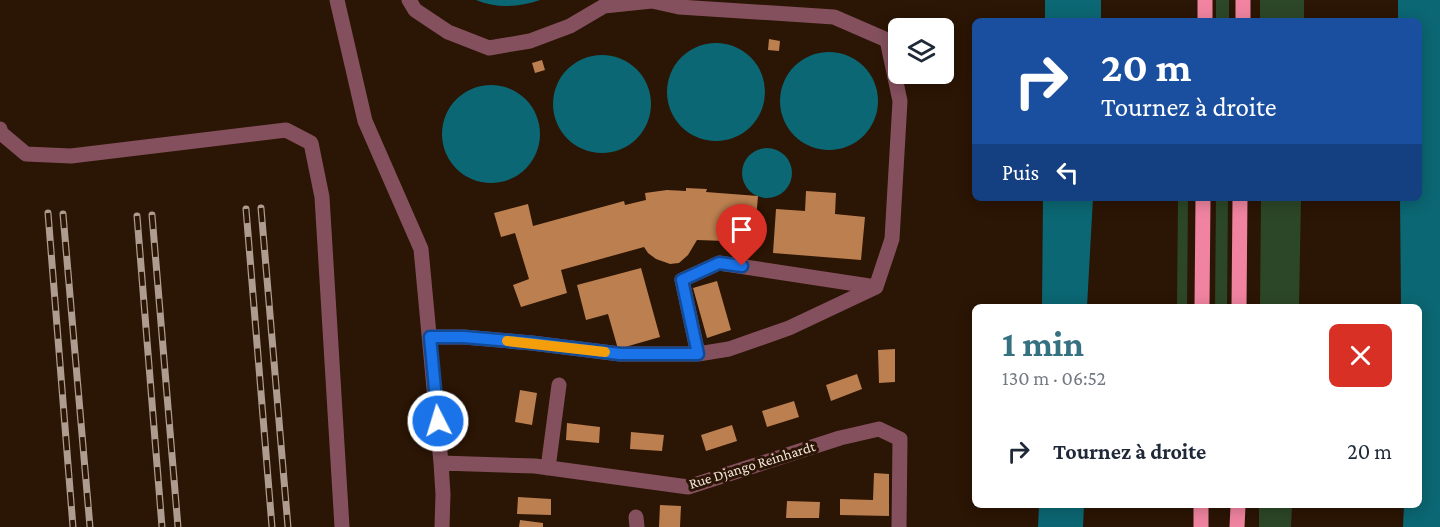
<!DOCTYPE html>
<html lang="fr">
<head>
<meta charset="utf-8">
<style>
  :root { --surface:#fff; --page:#f6f6f7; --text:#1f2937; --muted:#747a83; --accent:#367181 }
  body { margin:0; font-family:"Crimson Pro",serif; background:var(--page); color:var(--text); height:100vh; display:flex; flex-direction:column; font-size:22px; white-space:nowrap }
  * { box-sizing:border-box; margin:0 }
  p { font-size:20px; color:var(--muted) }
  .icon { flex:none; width:33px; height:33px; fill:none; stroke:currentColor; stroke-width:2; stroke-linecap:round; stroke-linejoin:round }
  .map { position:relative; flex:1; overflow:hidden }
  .sheet { position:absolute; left:972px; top:304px; width:450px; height:204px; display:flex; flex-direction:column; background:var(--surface); border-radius:9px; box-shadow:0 3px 15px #0003 }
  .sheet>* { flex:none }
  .top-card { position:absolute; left:972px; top:18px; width:450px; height:183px; border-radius:9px; box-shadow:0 3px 15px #0003; background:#1a4fa0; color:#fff; overflow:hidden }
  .fabs { position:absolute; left:888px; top:18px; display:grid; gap:12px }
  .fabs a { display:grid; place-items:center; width:66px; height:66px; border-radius:9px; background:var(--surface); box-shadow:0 3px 15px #0003; font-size:30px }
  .pin { position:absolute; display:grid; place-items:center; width:51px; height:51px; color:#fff; margin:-62px -26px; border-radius:50% 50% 50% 0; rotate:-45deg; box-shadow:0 0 6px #0007 }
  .pin .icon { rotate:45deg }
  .me { position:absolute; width:66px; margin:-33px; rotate:355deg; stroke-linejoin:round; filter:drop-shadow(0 0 4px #0008) }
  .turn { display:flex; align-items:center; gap:21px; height:126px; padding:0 30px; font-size:27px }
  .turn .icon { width:78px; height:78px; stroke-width:2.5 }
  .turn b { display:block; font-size:42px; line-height:51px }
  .then { display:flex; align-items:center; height:57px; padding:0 30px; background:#0003; gap:12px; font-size:22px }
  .round { display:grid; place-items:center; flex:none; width:63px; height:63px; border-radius:9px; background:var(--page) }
  .overview { display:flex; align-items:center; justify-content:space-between; height:102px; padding:0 30px }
  h1 { font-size:36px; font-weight:700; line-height:45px; color:var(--accent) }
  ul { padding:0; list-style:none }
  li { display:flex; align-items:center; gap:18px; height:90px; padding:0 30px }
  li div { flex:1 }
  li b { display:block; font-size:22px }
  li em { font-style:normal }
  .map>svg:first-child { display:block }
</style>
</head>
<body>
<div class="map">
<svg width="1440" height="527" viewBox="0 0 1440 527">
  <rect width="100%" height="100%" fill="#2b1504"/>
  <path fill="#2c4727" d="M 1216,0 L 1229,0 L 1229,21 L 1216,21 Z
    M 1260,0 L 1304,0 L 1304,21 L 1260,21 Z
    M 1178,198 L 1188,198 L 1187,307 L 1177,307 Z
    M 1216,198 L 1228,198 L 1227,307 L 1215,307 Z
    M 1261,198 L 1301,198 L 1299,307 L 1260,307 Z
    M 1259,506 L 1292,506 L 1291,527 L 1259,527 Z"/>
  <path fill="#0b6773" d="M 476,0 L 540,0 C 519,7 497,9 476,0 Z
    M 1045,0 L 1101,0 L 1101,21 L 1045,21 Z
    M 1398,0 L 1440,0 L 1440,527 L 1403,527 L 1404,506 L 1419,506 L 1419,308 L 1401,307 L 1400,198 L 1419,198 L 1419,21 L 1398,21 Z
    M667 92a49 49 0 1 1 98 0a49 49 0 1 1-98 0Z
    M780 101a49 49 0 1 1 98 0a49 49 0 1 1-98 0Z
    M553 104a49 49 0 1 1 98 0a49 49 0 1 1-98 0Z
    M442 134a49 49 0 1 1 98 0a49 49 0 1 1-98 0Z
    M742 173a25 25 0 1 1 50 0a25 25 0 1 1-50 0Z
    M 1043,198 L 1093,198 L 1087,307 L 1042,307 Z
    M 1039,506 L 1084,506 L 1083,527 L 1038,527 Z"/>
  <path fill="#bc7f50" d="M 769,39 L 780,41 L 779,51 L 768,50 Z
    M 542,60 L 545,70 L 535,73 L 532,63 Z
    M 686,188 L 707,189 L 706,192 L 758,196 L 754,242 L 697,240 L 688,255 L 679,263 L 670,264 L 656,259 L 648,253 L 644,247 L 561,270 L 567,293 L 521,307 L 513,285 L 529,279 L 515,233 L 501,237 L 494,213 L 528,204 L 533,226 L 624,201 L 625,205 L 646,200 L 645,193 L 667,190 L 686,191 Z
    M 806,191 L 836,193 L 835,214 L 865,217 L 861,260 L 773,253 L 776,209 L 805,211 Z
    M 641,268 L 660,337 L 618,349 L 608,314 L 586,320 L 577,285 Z
    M 717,281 L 731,330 L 707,338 L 693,288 Z
    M 895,349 L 895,382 L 879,383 L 878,350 Z
    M 857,374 L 862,389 L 831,401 L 826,385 Z
    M 520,390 L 537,393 L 532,425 L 515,422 Z
    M 794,401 L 799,417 L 767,427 L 762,411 Z
    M 567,423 L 600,427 L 599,443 L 566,440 Z
    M 732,425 L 737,441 L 706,451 L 701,435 Z
    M 631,432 L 664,435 L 662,451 L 630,449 Z
    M 874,473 L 889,474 L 889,516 L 840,515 L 840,499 L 873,500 Z
    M 518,497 L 551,499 L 551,515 L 517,514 Z
    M 787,501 L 820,502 L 819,518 L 786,518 Z
    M 660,505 L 681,506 L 680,527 L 659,527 Z
    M 520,520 L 543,523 L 543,527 L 519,527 Z"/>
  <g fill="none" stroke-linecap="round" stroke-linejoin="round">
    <path stroke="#84505d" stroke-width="15" d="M 337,0 L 365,121 L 421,249 L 441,463 L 443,494 L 442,527
      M 409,0 L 415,10 L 448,32 L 489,48 L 530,41 L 570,26 L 604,6 L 652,1 L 679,7
      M 0,129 L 1,133 L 26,154 L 71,156 L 286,130 L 311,143 L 322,197 L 342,527
      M 430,337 L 464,337 L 532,343 L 620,354 L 698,354 L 729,349 L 789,328 L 876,287 L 892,239 L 900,101 L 887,40 L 834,17 L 679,7 L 675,0
      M 698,354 L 682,280 L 719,263 L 876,287
      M 441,463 L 535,466 L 688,487 L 840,438 L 879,429 L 900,439 L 899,527
      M 548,468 L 559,385
      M 636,517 L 637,527"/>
    <path stroke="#f084a0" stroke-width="15" d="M 1205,21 L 1205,0
      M 1243,21 L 1243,0
      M 1202,308 L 1203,198
      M 1239,308 L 1240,198
      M 1201,527 L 1201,506
      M 1237,527 L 1238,506"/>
    <g stroke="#ad9c8f" stroke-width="7">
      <path id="rail" d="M 261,208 L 288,527
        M 246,209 L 272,527
        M 48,213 L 73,527
        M 63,214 L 90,527
        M 152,215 L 178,527
        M 137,216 L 162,527"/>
    </g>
    <use href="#rail" stroke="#2b1504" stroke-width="4.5" stroke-dasharray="14" stroke-linecap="butt"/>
  </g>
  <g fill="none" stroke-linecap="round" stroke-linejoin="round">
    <g stroke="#114b97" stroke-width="15">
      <path id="route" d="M 438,421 L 430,337 L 464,337 L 532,343 L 620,354 L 698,354 L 682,280 L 719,263 L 742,266"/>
    </g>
    <use href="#route" stroke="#1a73e8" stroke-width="10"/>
    <path stroke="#f59e0b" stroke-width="10" d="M 507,341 L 605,352"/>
  </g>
  <g text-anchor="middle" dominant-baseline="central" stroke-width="6" stroke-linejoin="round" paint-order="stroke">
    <g font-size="15" fill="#f4e5da" stroke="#2b1504">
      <text transform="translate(752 465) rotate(-17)">Rue Django Reinhardt</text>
    </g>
  </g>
</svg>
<div class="fabs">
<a><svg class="icon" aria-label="layers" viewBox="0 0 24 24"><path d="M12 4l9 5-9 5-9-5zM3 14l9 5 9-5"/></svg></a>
</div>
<div class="pin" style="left:742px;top:266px;background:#d93025"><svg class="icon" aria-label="arrive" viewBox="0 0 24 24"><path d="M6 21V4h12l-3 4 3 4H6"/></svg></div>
<svg class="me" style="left:438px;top:421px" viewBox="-20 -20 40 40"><circle r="17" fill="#1a73e8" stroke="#fff" stroke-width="3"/><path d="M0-11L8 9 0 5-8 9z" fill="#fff"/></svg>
<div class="top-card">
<div class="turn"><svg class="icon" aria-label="right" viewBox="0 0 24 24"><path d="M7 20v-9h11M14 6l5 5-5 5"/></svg><div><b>20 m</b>Tournez à droite</div></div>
<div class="then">Puis<svg class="icon" aria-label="left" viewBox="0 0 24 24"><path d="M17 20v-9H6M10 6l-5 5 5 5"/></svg></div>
</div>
<section class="sheet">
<div class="overview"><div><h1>1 min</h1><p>130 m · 06:52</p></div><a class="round" style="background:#d93025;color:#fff"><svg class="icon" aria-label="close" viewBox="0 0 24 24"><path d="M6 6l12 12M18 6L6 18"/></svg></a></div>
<ul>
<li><svg class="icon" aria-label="right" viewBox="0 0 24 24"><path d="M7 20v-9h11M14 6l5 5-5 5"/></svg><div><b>Tournez à droite</b></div><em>20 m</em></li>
</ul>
</section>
</div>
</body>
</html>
